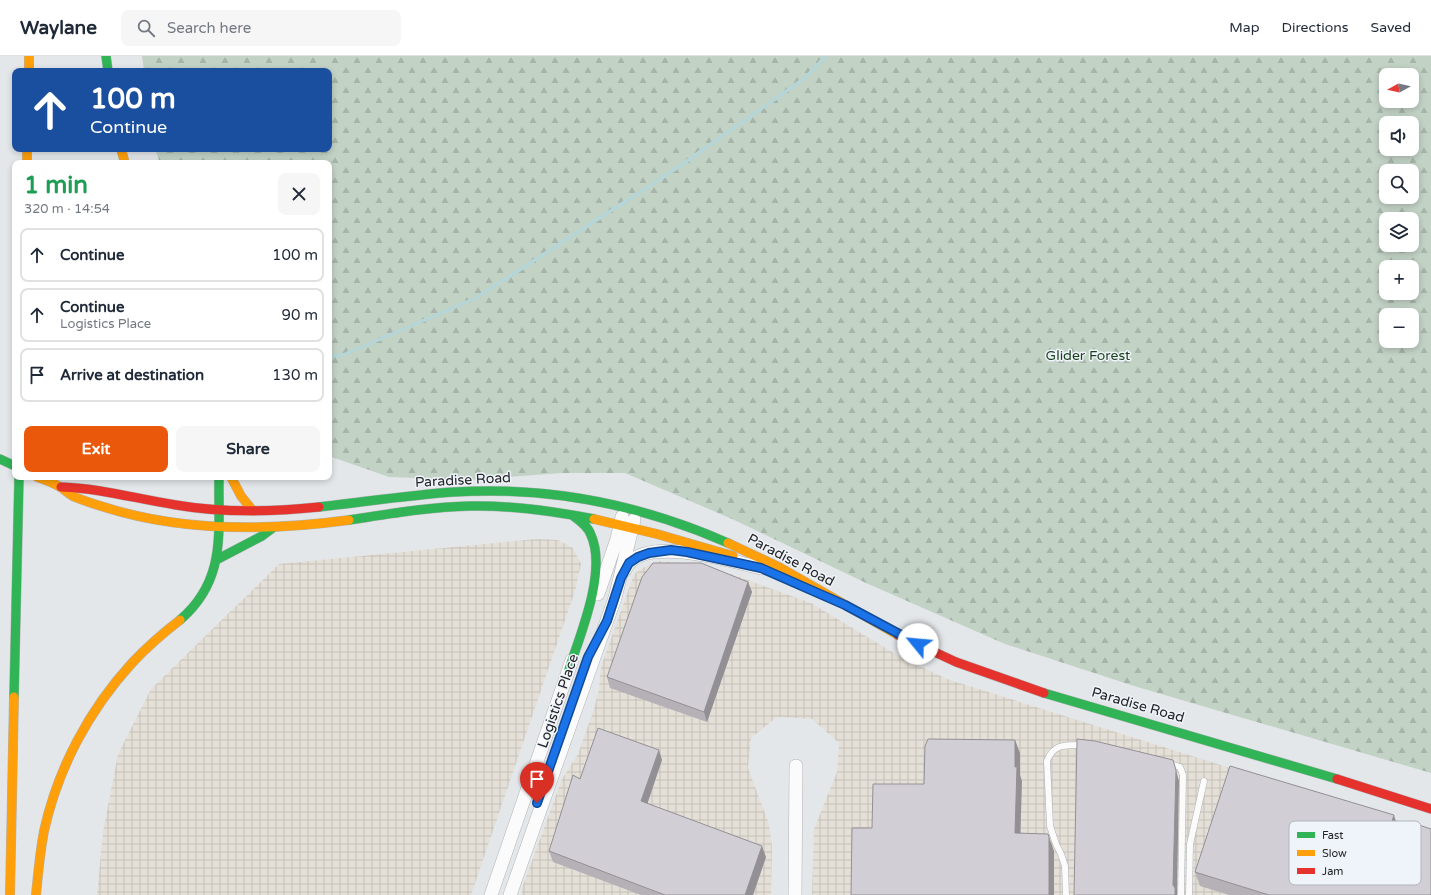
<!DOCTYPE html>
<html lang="en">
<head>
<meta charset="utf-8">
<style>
  :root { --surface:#fff; --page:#f6f6f7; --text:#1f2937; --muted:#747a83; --line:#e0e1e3; --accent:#ea580c }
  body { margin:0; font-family:"Varela Round",sans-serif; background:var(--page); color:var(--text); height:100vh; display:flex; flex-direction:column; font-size:15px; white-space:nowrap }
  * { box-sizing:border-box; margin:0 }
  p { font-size:13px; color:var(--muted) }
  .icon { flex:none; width:22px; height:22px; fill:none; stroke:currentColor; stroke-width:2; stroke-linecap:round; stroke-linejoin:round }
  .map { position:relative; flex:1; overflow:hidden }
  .drawer { position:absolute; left:12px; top:104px; width:320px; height:320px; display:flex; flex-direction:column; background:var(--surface); border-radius:8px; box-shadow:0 2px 6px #0003 }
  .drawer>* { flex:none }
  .guide { position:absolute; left:12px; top:12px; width:320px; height:84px; border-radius:8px; box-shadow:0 2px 6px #0003; background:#1a4fa0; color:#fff; overflow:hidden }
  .needle { width:26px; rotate:262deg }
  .controls { position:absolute; left:1379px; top:12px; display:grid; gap:8px }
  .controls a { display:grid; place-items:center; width:40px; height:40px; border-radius:8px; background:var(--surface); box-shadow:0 2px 6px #0003; font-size:20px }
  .pin { position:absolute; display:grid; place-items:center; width:34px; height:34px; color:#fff; margin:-41px -17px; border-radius:50% 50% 50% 0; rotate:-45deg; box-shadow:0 0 4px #0007 }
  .pin .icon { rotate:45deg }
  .me { position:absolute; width:44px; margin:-22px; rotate:298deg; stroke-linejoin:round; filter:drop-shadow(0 0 3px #0008) }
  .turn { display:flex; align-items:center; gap:14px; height:84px; padding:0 12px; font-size:18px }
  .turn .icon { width:52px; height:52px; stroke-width:2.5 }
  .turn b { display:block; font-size:28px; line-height:34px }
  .round { display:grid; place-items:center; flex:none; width:42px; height:42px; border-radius:8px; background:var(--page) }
  .summary { display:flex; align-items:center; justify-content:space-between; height:68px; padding:0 12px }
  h1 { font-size:24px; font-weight:700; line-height:30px; color:#1e9e55 }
  .primary-button { display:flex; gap:8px; margin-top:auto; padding:8px 12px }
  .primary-button a { flex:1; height:46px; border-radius:8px; background:var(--accent); color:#fff; font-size:16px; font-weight:700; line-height:46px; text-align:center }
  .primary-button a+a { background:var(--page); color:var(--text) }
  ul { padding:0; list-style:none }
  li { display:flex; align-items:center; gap:12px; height:54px; margin:0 8px 6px; padding:0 4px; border:2px solid var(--line); border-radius:8px }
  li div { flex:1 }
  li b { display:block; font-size:15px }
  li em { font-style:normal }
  header { display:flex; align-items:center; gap:24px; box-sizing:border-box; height:56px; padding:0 20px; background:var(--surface); border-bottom:1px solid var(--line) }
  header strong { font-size:19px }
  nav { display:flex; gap:22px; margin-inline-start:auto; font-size:14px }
  .search { width:280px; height:36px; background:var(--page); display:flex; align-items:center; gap:10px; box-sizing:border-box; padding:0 14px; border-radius:8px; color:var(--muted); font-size:15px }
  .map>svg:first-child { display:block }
</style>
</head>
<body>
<header>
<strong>Waylane</strong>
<div class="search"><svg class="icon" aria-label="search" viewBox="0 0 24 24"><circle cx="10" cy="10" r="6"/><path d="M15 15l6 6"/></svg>Search here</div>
<nav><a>Map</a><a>Directions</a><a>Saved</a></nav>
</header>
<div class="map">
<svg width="1431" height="839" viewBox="0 0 1431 839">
  <defs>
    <pattern id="industrial-grid" width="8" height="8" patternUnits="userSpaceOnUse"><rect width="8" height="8" fill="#e5e0d7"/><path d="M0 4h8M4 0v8" fill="none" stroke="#c4c0b9"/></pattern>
    <pattern id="forest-firs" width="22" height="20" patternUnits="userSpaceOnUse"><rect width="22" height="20" fill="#c2d2c5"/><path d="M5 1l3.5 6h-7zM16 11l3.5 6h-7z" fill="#a6b4a9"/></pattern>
  </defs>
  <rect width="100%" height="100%" fill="#e4e7ea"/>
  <path fill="url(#industrial-grid)" d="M 537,483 L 558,484 L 573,492 L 581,508 L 575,535 L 471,839 L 97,839 L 103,776 L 118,698 L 151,633 L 279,508 Z
    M 659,505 L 690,508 L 734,519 L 811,547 L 897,599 L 947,623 L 1431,775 L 1431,839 L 812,839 L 814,773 L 837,716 L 839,687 L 812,663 L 777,661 L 751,682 L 748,712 L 769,768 L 772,791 L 771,839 L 522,839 L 522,832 L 562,723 L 578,698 L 594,653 L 599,633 L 601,611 L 634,518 L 646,510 Z"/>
  <path fill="url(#forest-firs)" fill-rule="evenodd" d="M 142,0 L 1431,0 L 1431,717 L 1134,630 L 1005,588 L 866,527 L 732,463 L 625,417 L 562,417 L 469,424 L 389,421 L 329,400 L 329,107 L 160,107 L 155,93 L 329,93 L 329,15 L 144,15 ZM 1386,19 L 1412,19 L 1412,45 L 1386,45 ZM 1386,67 L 1412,67 L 1412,93 L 1386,93 ZM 1386,115 L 1412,115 L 1412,141 L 1386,141 ZM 1386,163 L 1412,163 L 1412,189 L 1386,189 ZM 1386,211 L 1412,211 L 1412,237 L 1386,237 ZM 1386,259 L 1412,259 L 1412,285 L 1386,285 Z"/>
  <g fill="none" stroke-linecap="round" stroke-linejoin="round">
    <path stroke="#b5d5d7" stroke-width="3.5" d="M 329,300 L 343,299 L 476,242 L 674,114 L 805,22 L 826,0"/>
    <g stroke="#b1b3b6" stroke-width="7">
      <path id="lane" d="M 1167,707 L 1180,711 L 1183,719 L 1181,839
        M 1066,839 L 1065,810 L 1061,798 L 1056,788 L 1050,770 L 1047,705 C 1054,687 1066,689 1084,689
        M 1189,839 L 1190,788 L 1204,725"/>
    </g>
    <g stroke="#b1b3b6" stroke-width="14">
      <path id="street" d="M 624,515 C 626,513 627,509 629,507 C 652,481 731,505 761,512
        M 598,538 L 617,483 L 622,461
        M 491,839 L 572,604
        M 510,839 L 615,542 L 634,464
        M 795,839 L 796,710"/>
    </g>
    <g stroke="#b1b3b6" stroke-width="10">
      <path id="fast" d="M 106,0 L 108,15
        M 0,403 L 15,410
        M 319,451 C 364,446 409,439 454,436 C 549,430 642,449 728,487
        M 349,464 C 389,458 429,451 470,450 C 511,449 553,455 594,463
        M 216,504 L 262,480 L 274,471
        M 180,564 C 227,524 218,476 219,421
        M 569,613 C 581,577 607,515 591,479 C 588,470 579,464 572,459
        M 1044,637 L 1337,723
        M 14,641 L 19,421"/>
    </g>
    <g stroke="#b1b3b6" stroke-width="10">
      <path id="slow" d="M 29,0 L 29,15
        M 27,93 L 27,107
        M 121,93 L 125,107
        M 37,421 C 46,424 54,427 62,432 C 66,435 70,439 75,441 C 84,445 94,448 104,451 C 182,476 268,475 349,464
        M 231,421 L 241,440 L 253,455
        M 594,463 L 657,478 L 733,500
        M 728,487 L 779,511 L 898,579
        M 10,839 L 14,641
        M 36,839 C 38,818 40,796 44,775 C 58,712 89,654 132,607 C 147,591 163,577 180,564"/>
    </g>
    <g stroke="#b1b3b6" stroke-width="10">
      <path id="jam" d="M 61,431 C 100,432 137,443 176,449 C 223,457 272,456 319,451
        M 898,579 L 956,606 L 1044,637
        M 1337,723 L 1431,753"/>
    </g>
    <use href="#lane" stroke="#fbfbfc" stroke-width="6"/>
    <use href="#street" stroke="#fbfbfc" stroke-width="13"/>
    <use href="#fast" stroke="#30b455" stroke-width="9"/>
    <use href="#slow" stroke="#ff9f0a" stroke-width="9"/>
    <use href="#jam" stroke="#e5322d" stroke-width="9"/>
  </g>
  <path fill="#b5b1b7" d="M 748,526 L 752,536 L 707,666 L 610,632 L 607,621 Z
    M 662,704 L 647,747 L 766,801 L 753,839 L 641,839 L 553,806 L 549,795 Z
    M 1398,772 L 1383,823 L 1431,839 L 1229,839 L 1200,830 L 1195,816 Z"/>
  <path fill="#939095" d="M 748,526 L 752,536 L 707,666 L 704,656 Z
    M 1015,684 L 1020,697 L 1020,719 L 1022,725 L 1020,791 L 1015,777 Z
    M 659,694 L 662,704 L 645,755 L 641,745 Z
    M 1173,704 L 1179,725 L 1177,837 L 1177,839 L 1175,839 L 1173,829 Z
    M 1394,759 L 1398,772 L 1379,834 L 1374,820 Z
    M 1049,781 L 1054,795 L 1054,839 L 1049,839 Z
    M 762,790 L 766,801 L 753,839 L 745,839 Z"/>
  <path fill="#d2ced5" stroke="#939095" d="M 653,507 L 701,507 L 748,526 L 704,656 L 607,621 L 642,521 Z
    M 598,672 L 659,694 L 641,745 L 762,790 L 745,839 L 665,839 L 549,795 L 573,719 L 580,723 Z
    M 928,683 L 1015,684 L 1015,711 L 1017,711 L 1015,777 L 1048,778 L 1049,781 L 1049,839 L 851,839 L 852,772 L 872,772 L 873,728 L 924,728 L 925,690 Z
    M 1077,683 L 1095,685 L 1173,704 L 1176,714 L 1173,829 L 1175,832 L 1175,839 L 1074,839 Z
    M 1230,710 L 1394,759 L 1374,820 L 1389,825 L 1410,766 L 1431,773 L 1431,839 L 1269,839 L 1195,816 Z"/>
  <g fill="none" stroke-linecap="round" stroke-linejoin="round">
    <g stroke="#114b97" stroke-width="10">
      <path id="route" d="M 537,747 L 588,601 L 607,565 L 621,522 L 629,507 L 638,501 L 649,497 L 671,494 L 687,496 L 761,512 L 845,549 L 918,588"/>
    </g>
    <use href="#route" stroke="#1a73e8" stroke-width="7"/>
  </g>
  <g text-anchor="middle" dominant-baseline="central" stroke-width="3" stroke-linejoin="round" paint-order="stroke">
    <g font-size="14" fill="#1a3f1a" stroke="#eef4fa">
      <text x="1088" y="299">Glider Forest</text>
    </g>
    <g font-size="14" fill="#232527" stroke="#eef4fa">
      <text transform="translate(463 424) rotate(-3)">Paradise Road</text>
      <text transform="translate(791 504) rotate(28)">Paradise Road</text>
      <text transform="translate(558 645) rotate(-71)">Logistics Place</text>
      <text transform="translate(1138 649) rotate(16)">Paradise Road</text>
    </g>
  </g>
  <rect x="1289" y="765" width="132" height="64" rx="6" fill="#eef4fa" stroke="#b1b6bb" stroke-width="1"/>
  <rect x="1297" y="776" width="18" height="6" fill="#30b455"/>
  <rect x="1297" y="794" width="18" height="6" fill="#ff9f0a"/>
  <rect x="1297" y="812" width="18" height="6" fill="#e5322d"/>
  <g font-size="11" fill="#232527">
    <text x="1322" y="783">Fast</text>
    <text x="1322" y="801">Slow</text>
    <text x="1322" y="819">Jam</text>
  </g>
</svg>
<div class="controls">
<a><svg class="needle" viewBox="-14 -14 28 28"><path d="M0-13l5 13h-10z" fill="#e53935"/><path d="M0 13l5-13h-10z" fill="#747a83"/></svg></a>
<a><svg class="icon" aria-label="sound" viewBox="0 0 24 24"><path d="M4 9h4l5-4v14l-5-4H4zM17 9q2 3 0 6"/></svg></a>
<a><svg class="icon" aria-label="search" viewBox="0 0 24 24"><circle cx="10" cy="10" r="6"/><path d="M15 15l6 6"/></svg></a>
<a><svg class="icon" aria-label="layers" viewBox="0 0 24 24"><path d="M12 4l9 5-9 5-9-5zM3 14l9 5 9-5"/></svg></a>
<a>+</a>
<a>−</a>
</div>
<div class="pin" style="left:537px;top:747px;background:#d93025"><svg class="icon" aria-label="arrive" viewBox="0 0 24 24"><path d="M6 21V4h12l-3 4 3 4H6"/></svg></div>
<svg class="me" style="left:918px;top:588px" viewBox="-20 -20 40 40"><circle r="19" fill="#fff"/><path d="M0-13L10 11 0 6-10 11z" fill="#1a73e8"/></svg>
<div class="guide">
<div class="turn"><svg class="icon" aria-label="ahead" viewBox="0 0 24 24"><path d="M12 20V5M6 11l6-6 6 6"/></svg><div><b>100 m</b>Continue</div></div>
</div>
<section class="drawer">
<div class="summary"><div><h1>1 min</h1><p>320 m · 14:54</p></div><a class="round"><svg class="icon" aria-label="close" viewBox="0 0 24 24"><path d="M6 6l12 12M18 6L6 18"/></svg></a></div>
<ul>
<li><svg class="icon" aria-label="ahead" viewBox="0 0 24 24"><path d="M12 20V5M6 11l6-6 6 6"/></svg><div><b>Continue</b></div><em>100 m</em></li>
<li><svg class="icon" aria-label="ahead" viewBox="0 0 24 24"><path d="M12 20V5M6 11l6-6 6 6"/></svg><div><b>Continue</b><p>Logistics Place</p></div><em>90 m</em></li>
<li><svg class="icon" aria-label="arrive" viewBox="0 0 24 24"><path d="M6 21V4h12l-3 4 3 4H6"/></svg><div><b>Arrive at destination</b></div><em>130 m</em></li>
</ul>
<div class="primary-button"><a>Exit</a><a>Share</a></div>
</section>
</div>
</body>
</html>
